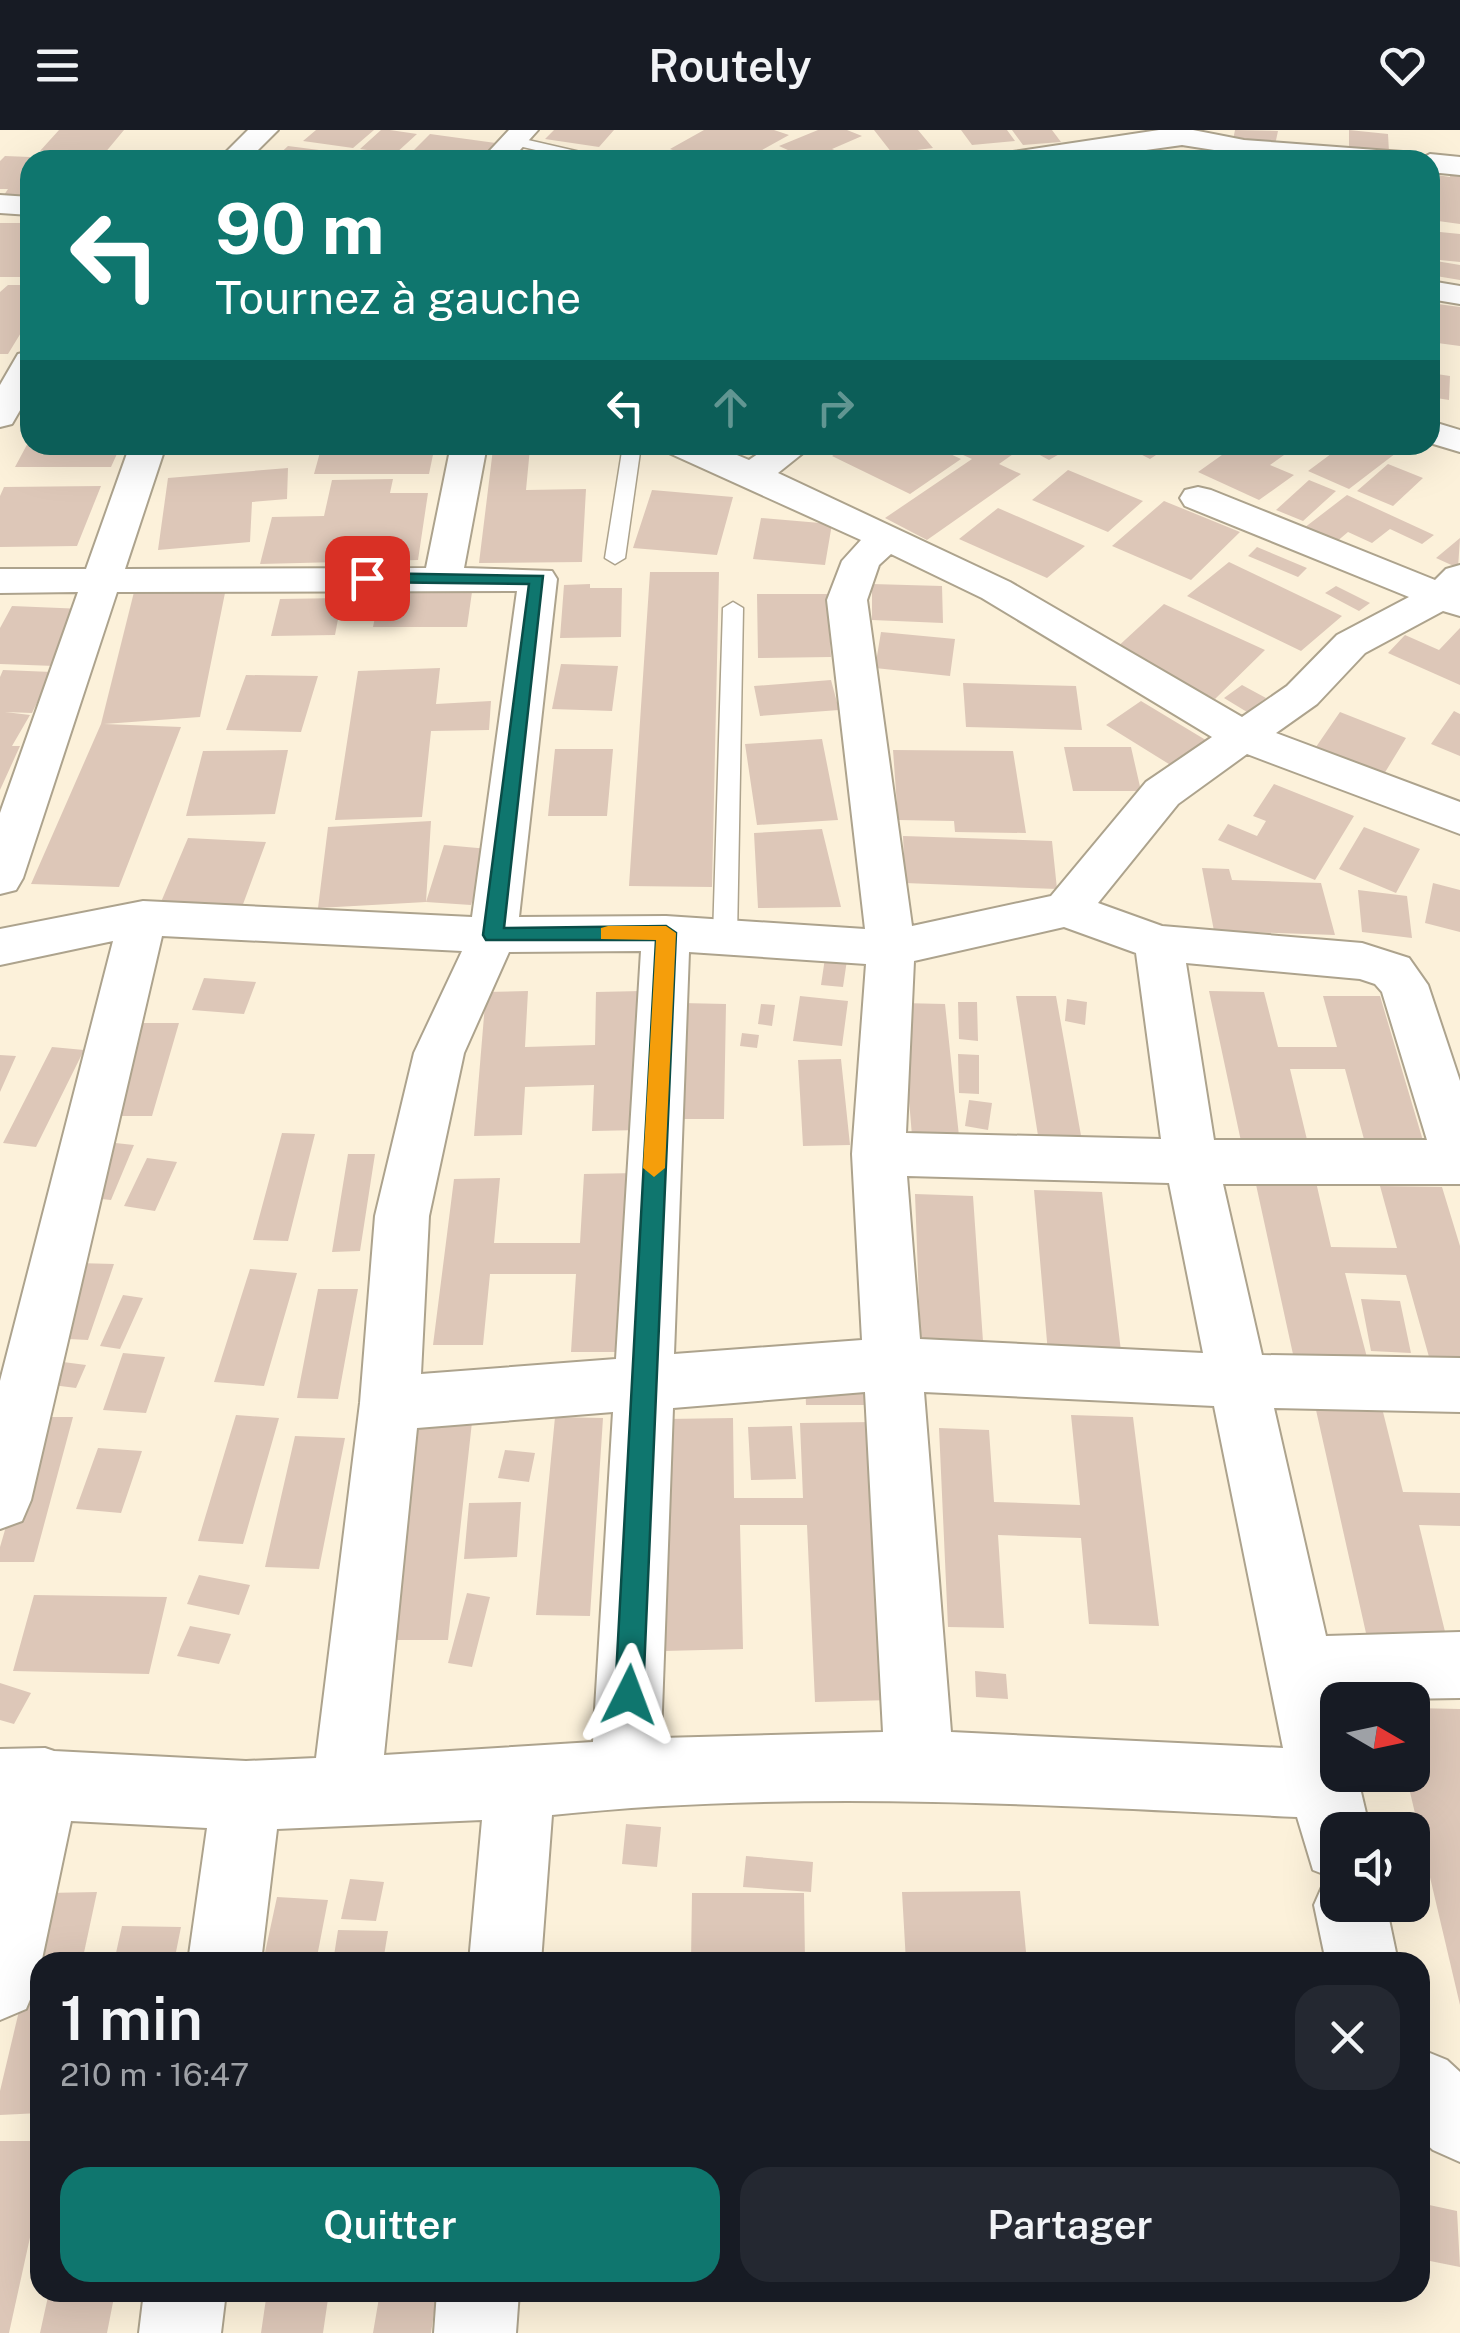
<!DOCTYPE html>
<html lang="fr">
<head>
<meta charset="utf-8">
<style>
  :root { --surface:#171b24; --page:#242831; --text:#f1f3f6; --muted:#9ea1a6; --accent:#0f766e }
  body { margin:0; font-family:"Public Sans",sans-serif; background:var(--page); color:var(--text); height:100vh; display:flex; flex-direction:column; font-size:38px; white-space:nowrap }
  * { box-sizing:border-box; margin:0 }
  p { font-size:32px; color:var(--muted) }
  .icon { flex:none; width:55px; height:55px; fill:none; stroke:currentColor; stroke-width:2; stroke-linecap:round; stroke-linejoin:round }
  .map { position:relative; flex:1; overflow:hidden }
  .sheet { position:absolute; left:30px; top:1822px; width:1400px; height:350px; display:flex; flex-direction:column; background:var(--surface); border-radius:30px; box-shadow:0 10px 40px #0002 }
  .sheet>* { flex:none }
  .banner { position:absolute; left:20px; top:20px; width:1420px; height:305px; border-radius:30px; box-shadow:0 10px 40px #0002; background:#0f766e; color:#fff; overflow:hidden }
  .needle { width:65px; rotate:99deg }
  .fabs { position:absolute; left:1320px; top:1552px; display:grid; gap:20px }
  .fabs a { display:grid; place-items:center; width:110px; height:110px; border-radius:20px; background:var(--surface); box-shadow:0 10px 40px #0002; font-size:50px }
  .pin { position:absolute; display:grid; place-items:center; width:85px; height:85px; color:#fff; margin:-42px; border-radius:20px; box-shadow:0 5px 15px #0006 }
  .me { position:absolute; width:110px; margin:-55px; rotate:3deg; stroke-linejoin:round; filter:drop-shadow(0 0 8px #0008) }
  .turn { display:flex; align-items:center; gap:35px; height:210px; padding:0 30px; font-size:45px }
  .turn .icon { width:130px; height:130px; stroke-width:2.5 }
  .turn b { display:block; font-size:70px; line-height:85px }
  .lanes { display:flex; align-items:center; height:95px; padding:0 30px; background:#0003; justify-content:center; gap:50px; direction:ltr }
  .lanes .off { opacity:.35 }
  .round { display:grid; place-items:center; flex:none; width:105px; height:105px; border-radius:30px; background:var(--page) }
  .summary { display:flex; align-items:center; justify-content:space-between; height:170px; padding:0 30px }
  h1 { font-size:60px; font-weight:600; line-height:75px }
  .primary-button { display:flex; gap:20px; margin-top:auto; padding:20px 30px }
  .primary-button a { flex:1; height:115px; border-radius:30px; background:var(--accent); color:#fff; font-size:40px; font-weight:600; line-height:115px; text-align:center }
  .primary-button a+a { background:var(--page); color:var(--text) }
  header { display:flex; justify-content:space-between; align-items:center; height:130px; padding:0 30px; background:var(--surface); font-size:45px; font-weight:600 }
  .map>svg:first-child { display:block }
</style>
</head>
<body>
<header><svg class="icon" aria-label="menu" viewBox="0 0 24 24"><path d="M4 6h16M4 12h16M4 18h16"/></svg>Routely<svg class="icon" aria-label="heart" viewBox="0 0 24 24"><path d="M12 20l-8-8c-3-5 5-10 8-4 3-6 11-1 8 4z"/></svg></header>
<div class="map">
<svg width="1460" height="2203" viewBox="0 0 1460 2203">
  <rect width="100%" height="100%" fill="#fcf1da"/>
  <path fill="#ddc7b8" d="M 59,0 L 124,0 L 104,24 L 40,21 Z
    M 316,0 L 374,0 L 353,18 L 303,11 Z
    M 381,0 L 390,0 L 417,4 L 395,24 L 360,19 Z
    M 554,0 L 614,0 L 599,17 L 545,9 Z
    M 704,0 L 774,0 L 789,5 L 744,30 L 667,30 L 681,23 L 670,19 Z
    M 818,0 L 847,0 L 862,6 L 832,19 L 856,30 L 810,30 L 779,16 Z
    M 874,0 L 918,0 L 933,18 L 892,23 Z
    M 961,0 L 1007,0 L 1015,11 L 972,15 Z
    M 1012,0 L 1052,0 L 1061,12 L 1023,15 Z
    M 1235,0 L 1278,1 L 1275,15 L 1233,10 Z
    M 1349,0 L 1388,4 L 1389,22 L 1349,18 Z
    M 430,4 L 503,14 L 488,30 L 407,27 Z
    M 288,16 L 350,24 L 344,30 L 273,30 Z
    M 5,26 L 30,27 L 30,72 L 0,71 L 8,59 L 0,59 L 0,31 Z
    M 1450,43 L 1460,44 L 1460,94 L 1438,91 L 1439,62 L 1430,61 L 1430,44 L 1450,47 Z
    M 0,93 L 30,93 L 30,147 L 0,147 Z
    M 1430,101 L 1460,104 L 1460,132 L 1430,129 Z
    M 1430,130 L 1460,135 L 1460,150 L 1430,145 Z
    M 8,155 L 30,155 L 30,188 L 8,224 L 0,224 L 0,162 Z
    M 1430,173 L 1460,177 L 1460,216 L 1430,212 Z
    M 1430,243 L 1450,246 L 1449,270 L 1430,267 Z
    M 30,309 L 30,315 L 121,315 L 111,337 L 15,337 Z
    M 322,315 L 435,315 L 429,344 L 314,344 Z
    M 849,315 L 931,315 L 961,329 L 910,364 L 832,326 Z
    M 941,315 L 1001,315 L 1016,322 L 999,334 L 1021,344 L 927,410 L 885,388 L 972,329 Z
    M 1054,315 L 1075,315 L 1049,330 L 1038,324 Z
    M 1123,315 L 1171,315 L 1150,329 Z
    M 1236,315 L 1298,315 L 1270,335 L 1294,345 L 1259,370 L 1198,342 Z
    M 1343,315 L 1389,315 L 1400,320 L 1349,359 L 1308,341 Z
    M 530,318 L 526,360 L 586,359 L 582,432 L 479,433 L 493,319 Z
    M 1388,334 L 1423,348 L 1393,376 L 1357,361 Z
    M 288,338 L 287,369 L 252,372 L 250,412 L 158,420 L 168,348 Z
    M 1068,340 L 1143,371 L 1108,402 L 1032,370 Z
    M 393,349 L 390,363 L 428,363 L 418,430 L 260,434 L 272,387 L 324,386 L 332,350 Z
    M 1309,350 L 1336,361 L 1303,391 L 1276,380 Z
    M 101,356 L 77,416 L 0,417 L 0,366 L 4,357 Z
    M 652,360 L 733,367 L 717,425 L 633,418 Z
    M 1347,365 L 1434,405 L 1422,414 L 1390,399 L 1372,413 L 1348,402 L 1335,413 L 1304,398 Z
    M 1164,371 L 1240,402 L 1191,450 L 1112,416 Z
    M 998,378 L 1085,416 L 1047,448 L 959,409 Z
    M 761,388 L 832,394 L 825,435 L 753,429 Z
    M 1460,408 L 1458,438 L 1436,428 Z
    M 1257,417 L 1307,438 L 1298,447 L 1248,426 Z
    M 1229,432 L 1342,486 L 1301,521 L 1187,466 Z
    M 650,442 L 719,442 L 712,757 L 629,756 Z
    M 590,454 L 590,458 L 622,458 L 621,507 L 560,508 L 564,455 Z
    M 872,454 L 942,456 L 943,493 L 872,490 Z
    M 1336,456 L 1370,473 L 1359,481 L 1325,463 Z
    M 226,458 L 200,587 L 104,594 L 181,597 L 119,757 L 31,754 L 101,594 L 134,462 Z
    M 472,462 L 467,497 L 373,497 L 380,463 Z
    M 757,464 L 827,464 L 831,527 L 758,528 Z
    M 342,468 L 335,505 L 271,506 L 280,469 Z
    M 1164,474 L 1265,520 L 1215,569 L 1113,521 Z
    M 12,476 L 84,479 L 55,536 L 0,534 L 0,498 Z
    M 1460,498 L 1460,555 L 1388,523 L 1405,505 L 1439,520 Z
    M 881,502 L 955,509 L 950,546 L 875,538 Z
    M 561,534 L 618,536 L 612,581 L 552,579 Z
    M 440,538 L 436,574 L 491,571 L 489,600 L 431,601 L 422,687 L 335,690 L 358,541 Z
    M 3,540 L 52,542 L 32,583 L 5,582 L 30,585 L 12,616 L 20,616 L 0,660 L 0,547 Z
    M 246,545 L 318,546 L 301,602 L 226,600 Z
    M 831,550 L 839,580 L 760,586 L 754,556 Z
    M 963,553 L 1076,556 L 1082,600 L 966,597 Z
    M 1242,555 L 1266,568 L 1247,582 L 1224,568 Z
    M 1141,571 L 1219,618 L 1185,644 L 1106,595 Z
    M 1454,581 L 1460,584 L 1460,626 L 1431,614 Z
    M 1340,582 L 1406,608 L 1384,644 L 1316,617 Z
    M 822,609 L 838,690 L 757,695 L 745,614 Z
    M 1064,617 L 1131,617 L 1141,661 L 1073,661 Z
    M 555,619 L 613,619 L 607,686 L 548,686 Z
    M 288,620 L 275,684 L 186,686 L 203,621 Z
    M 893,620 L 1013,621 L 1026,703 L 955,702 L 954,691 L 898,690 Z
    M 1274,654 L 1354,686 L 1315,750 L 1218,710 L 1228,694 L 1257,706 L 1266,691 L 1253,686 Z
    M 431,691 L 426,772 L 318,778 L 328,697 Z
    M 1364,697 L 1420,719 L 1396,763 L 1339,739 Z
    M 822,699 L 841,777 L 758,778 L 754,703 Z
    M 903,706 L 1052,711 L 1057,759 L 905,753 Z
    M 188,708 L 266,712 L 242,777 L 161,772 Z
    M 444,715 L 489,719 L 471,775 L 426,772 Z
    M 1202,738 L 1229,739 L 1232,750 L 1321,753 L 1335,805 L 1214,801 Z
    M 1433,753 L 1460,760 L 1460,802 L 1425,793 Z
    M 1358,760 L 1407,766 L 1412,808 L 1362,802 Z
    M 825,828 L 847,830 L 843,857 L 821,855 Z
    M 204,848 L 256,852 L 244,884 L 192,880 Z
    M 528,861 L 525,917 L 595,915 L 596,862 L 642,861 L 641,1000 L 592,1001 L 594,955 L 525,957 L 522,1005 L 474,1006 L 486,862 Z
    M 1209,861 L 1264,862 L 1278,917 L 1337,917 L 1323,866 L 1380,866 L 1424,1014 L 1365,1013 L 1345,939 L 1290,939 L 1309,1018 L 1242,1016 Z
    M 800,866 L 848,871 L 842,916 L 793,911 Z
    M 1016,866 L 1056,866 L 1082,1011 L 1039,1012 Z
    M 1067,869 L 1087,872 L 1085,895 L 1065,891 Z
    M 958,872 L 977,872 L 978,911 L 959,909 Z
    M 682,873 L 726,874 L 724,989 L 678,989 Z
    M 901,873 L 945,874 L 959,1006 L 912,1006 Z
    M 761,874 L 775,875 L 772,896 L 758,894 Z
    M 143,893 L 179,893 L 152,986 L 113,986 Z
    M 742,903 L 759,905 L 757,918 L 740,916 Z
    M 52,917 L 84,920 L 36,1017 L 3,1013 Z
    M 958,924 L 979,925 L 979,964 L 959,963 Z
    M 0,925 L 16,926 L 0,962 Z
    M 841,929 L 850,1015 L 803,1016 L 798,930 Z
    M 969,970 L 992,973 L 988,1000 L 965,996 Z
    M 282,1003 L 315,1004 L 288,1111 L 253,1110 Z
    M 106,1012 L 134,1015 L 111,1070 L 81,1067 Z
    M 348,1024 L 375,1024 L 360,1121 L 332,1122 Z
    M 147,1028 L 177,1032 L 155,1081 L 124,1076 Z
    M 637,1043 L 629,1222 L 571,1222 L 576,1144 L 490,1144 L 483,1215 L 433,1215 L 454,1049 L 500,1048 L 494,1113 L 580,1113 L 584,1044 Z
    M 1255,1050 L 1316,1052 L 1331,1117 L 1397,1118 L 1380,1056 L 1442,1057 L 1460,1116 L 1460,1235 L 1431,1234 L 1406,1145 L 1345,1143 L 1370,1239 L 1296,1238 Z
    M 1034,1060 L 1102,1062 L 1123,1238 L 1049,1235 Z
    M 915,1064 L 973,1066 L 984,1226 L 921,1224 Z
    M 77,1133 L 114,1134 L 88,1210 L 50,1208 Z
    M 250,1139 L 297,1143 L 264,1256 L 214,1252 Z
    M 318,1159 L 358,1159 L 338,1269 L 297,1268 Z
    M 123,1165 L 143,1168 L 120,1219 L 100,1216 Z
    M 1361,1169 L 1400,1171 L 1411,1223 L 1371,1221 Z
    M 123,1223 L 165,1227 L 146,1283 L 103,1280 Z
    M 48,1230 L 86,1235 L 76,1258 L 37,1253 Z
    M 805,1250 L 869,1250 L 869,1275 L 806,1275 Z
    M 1316,1280 L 1383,1282 L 1403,1362 L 1460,1363 L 1460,1396 L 1419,1395 L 1448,1514 L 1368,1512 Z
    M 236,1285 L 279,1288 L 243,1414 L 198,1411 Z
    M 1071,1285 L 1133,1287 L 1159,1496 L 1089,1494 L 1081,1408 L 998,1405 L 1004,1498 L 948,1497 L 939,1298 L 989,1300 L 994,1372 L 1080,1375 Z
    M 38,1287 L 73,1287 L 34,1432 L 0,1432 L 0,1417 Z
    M 555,1287 L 603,1288 L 590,1486 L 536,1485 Z
    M 733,1288 L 734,1368 L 803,1368 L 800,1293 L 873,1292 L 892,1570 L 815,1572 L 807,1395 L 740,1395 L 743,1519 L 664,1521 L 667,1289 Z
    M 407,1292 L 472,1292 L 448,1510 L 378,1510 Z
    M 792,1296 L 796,1349 L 751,1350 L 748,1297 Z
    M 295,1306 L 345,1308 L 319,1439 L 265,1437 Z
    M 98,1318 L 142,1321 L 121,1383 L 76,1379 Z
    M 505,1320 L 535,1323 L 529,1352 L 498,1348 Z
    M 521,1372 L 517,1427 L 464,1429 L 469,1373 Z
    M 199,1445 L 250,1455 L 239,1485 L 187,1474 Z
    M 467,1463 L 490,1467 L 472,1537 L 448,1533 Z
    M 34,1465 L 167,1467 L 149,1544 L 13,1541 Z
    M 190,1496 L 231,1504 L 219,1534 L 177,1526 Z
    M 975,1541 L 1006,1544 L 1008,1569 L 976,1567 Z
    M 0,1553 L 31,1563 L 14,1594 L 0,1590 Z
    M 1412,1578 L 1460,1579 L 1460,1875 L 1406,1645 L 1412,1645 Z
    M 626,1694 L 661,1697 L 657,1737 L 622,1734 Z
    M 746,1726 L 813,1732 L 811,1762 L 743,1757 Z
    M 350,1749 L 384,1752 L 376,1791 L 341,1789 Z
    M 1020,1761 L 1027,1832 L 906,1832 L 902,1762 Z
    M 97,1762 L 82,1832 L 40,1832 L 40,1983 L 0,1985 L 0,1961 L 47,1763 Z
    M 692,1763 L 804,1763 L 805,1832 L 691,1832 Z
    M 277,1767 L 328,1770 L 316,1832 L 263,1832 Z
    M 122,1796 L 181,1797 L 174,1832 L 114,1832 Z
    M 338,1800 L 388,1801 L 383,1832 L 333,1832 Z
    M 0,2011 L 40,2011 L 40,2062 L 9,2203 L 0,2203 Z
    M 1420,2073 L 1457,2081 L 1460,2137 L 1420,2129 Z
    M 49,2162 L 115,2162 L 107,2203 L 40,2203 Z
    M 267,2162 L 329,2162 L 323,2203 L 261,2203 Z
    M 380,2162 L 437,2162 L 431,2203 L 373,2203 Z"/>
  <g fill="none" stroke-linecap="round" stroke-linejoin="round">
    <g stroke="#ada38d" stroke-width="3">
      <path id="lane" d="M 515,7 L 602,27 L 604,30 L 579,30 L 510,14 L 508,11 Z
        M 623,315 L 641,315 L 625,428 L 615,434 L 605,428 Z
        M 733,472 L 743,478 L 737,808 L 725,817 L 713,808 L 723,478 Z"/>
    </g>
    <g stroke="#ada38d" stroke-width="4">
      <path id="street" d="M 248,0 L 278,0 L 248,30 L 218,30 Z
        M 509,0 L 538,0 L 511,30 L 481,30 Z
        M 1159,0 L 1193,0 L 1244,10 L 1403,22 L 1413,24 L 1417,30 L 1279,30 L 1182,15 L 1074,30 L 999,30 L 1003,24 L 1013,22 Z
        M 1430,24 L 1460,27 L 1460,45 L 1430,42 L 1430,30 L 1418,30 Z
        M 0,65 L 30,67 L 30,85 L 0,83 Z
        M 1430,151 L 1460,156 L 1460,174 L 1430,169 Z
        M 30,221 L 30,263 L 12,294 L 0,297 L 0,255 L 18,224 Z
        M 1430,291 L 1460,300 L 1460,322 L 1430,313 Z
        M 130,315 L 166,315 L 125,439 L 426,438 L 451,315 L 487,315 L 464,438 L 552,441 L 557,449 L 519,787 L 666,786 L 865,799 L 827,470 L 842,431 L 861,410 L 669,323 L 664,315 L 713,315 L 749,330 L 771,315 L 813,315 L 778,343 L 1010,452 L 1242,587 L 1287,556 L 1337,505 L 1409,467 L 1185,376 L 1180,368 L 1185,360 L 1198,357 L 1211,360 L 1435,450 L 1446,439 L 1460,435 L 1460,486 L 1443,481 L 1365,523 L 1317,574 L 1276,603 L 1460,672 L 1460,704 L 1247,624 L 1178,674 L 1098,773 L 1162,796 L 1362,813 L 1409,828 L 1428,855 L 1460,951 L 1460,1054 L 1223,1054 L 1262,1225 L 1460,1228 L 1460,1282 L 1274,1278 L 1326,1506 L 1460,1502 L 1460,1568 L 1338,1570 L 1338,1645 L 1357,1645 L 1370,1700 L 1338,1700 L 1338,1775 L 1386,1775 L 1398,1832 L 1326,1832 L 1314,1775 L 1325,1750 L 1331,1747 L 1313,1740 L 1297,1687 C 1049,1675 800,1659 552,1685 L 541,1832 L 469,1832 L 482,1690 L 277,1699 L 261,1832 L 188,1832 L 207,1698 L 71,1691 L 37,1853 L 26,1879 L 0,1890 L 0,1619 L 45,1618 L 54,1621 L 246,1631 L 316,1628 L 360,1273 L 375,1086 L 414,923 L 462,821 L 162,806 L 31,1370 L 22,1391 L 0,1399 L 0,1251 L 113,811 L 0,835 L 0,799 L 143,771 L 472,787 L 517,461 L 117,462 L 23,748 L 16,760 L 0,764 L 0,683 L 78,462 L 0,463 L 0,439 L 86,439 ZM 891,424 L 982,468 L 1212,607 L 1146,652 L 1051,766 L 912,796 L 867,470 L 879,435 ZM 1064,797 L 1136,823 L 1161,1009 L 906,1003 L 914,831 ZM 641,821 L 616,1229 L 421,1244 L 429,1086 L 464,923 L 509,822 ZM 689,822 L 866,834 L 852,1024 L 862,1210 L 674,1224 ZM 1186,833 L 1360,849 L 1375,854 L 1382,862 L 1427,1010 L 1214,1010 ZM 907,1046 L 1169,1053 L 1203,1223 L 920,1209 ZM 865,1262 L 883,1602 L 661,1608 L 673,1278 ZM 924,1262 L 1214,1276 L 1283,1618 L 951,1602 ZM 613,1282 L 593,1612 L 384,1625 L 417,1298 Z
        M 1420,1919 L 1447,1930 L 1460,1942 L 1460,2032 L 1433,2020 L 1420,2009 Z
        M 144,2162 L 226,2162 L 221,2203 L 139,2203 Z
        M 437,2162 L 519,2162 L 516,2203 L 434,2203 Z"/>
    </g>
    <use href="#lane" fill="#fff" fill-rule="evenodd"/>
    <use href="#street" fill="#fff" fill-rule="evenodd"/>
  </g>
  <path fill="#0f766e" stroke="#0a4d48" stroke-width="2.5" d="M 367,443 L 543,446 L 504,798 L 666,796 L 676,803 L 643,1565 L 638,1575 L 629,1579 L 619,1575 L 615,1565 L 656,810 L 486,810 L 483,805 L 529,454 L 362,452 L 362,445 Z"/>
  <path fill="#f59e0b" d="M 608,796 L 666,796 L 676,803 L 665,1038 L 654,1047 L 643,1038 L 656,810 L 601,809 L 601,798 Z"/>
</svg>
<div class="fabs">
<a><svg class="needle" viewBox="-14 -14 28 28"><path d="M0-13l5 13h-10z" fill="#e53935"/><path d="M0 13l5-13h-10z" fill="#9ea1a6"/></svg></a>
<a><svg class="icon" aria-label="sound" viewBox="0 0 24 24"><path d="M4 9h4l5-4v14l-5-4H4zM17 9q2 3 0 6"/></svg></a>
</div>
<div class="pin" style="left:367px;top:448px;background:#d93025"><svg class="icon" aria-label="arrive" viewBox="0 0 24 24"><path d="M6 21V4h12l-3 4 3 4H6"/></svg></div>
<svg class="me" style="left:629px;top:1565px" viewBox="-20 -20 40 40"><path d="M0-17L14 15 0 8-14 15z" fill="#0f766e" stroke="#fff" stroke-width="4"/></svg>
<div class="banner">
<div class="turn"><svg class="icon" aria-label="left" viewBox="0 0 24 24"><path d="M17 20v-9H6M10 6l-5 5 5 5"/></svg><div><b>90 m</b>Tournez à gauche</div></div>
<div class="lanes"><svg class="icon" aria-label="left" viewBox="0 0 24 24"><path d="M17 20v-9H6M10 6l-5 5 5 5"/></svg><svg class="icon off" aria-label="ahead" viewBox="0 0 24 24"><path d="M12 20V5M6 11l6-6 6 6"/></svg><svg class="icon off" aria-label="right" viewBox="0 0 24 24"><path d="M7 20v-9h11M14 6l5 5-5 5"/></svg></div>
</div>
<section class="sheet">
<div class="summary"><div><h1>1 min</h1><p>210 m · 16:47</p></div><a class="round"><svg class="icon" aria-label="close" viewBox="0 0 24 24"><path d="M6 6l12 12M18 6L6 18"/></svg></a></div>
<div class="primary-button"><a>Quitter</a><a>Partager</a></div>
</section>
</div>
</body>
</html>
